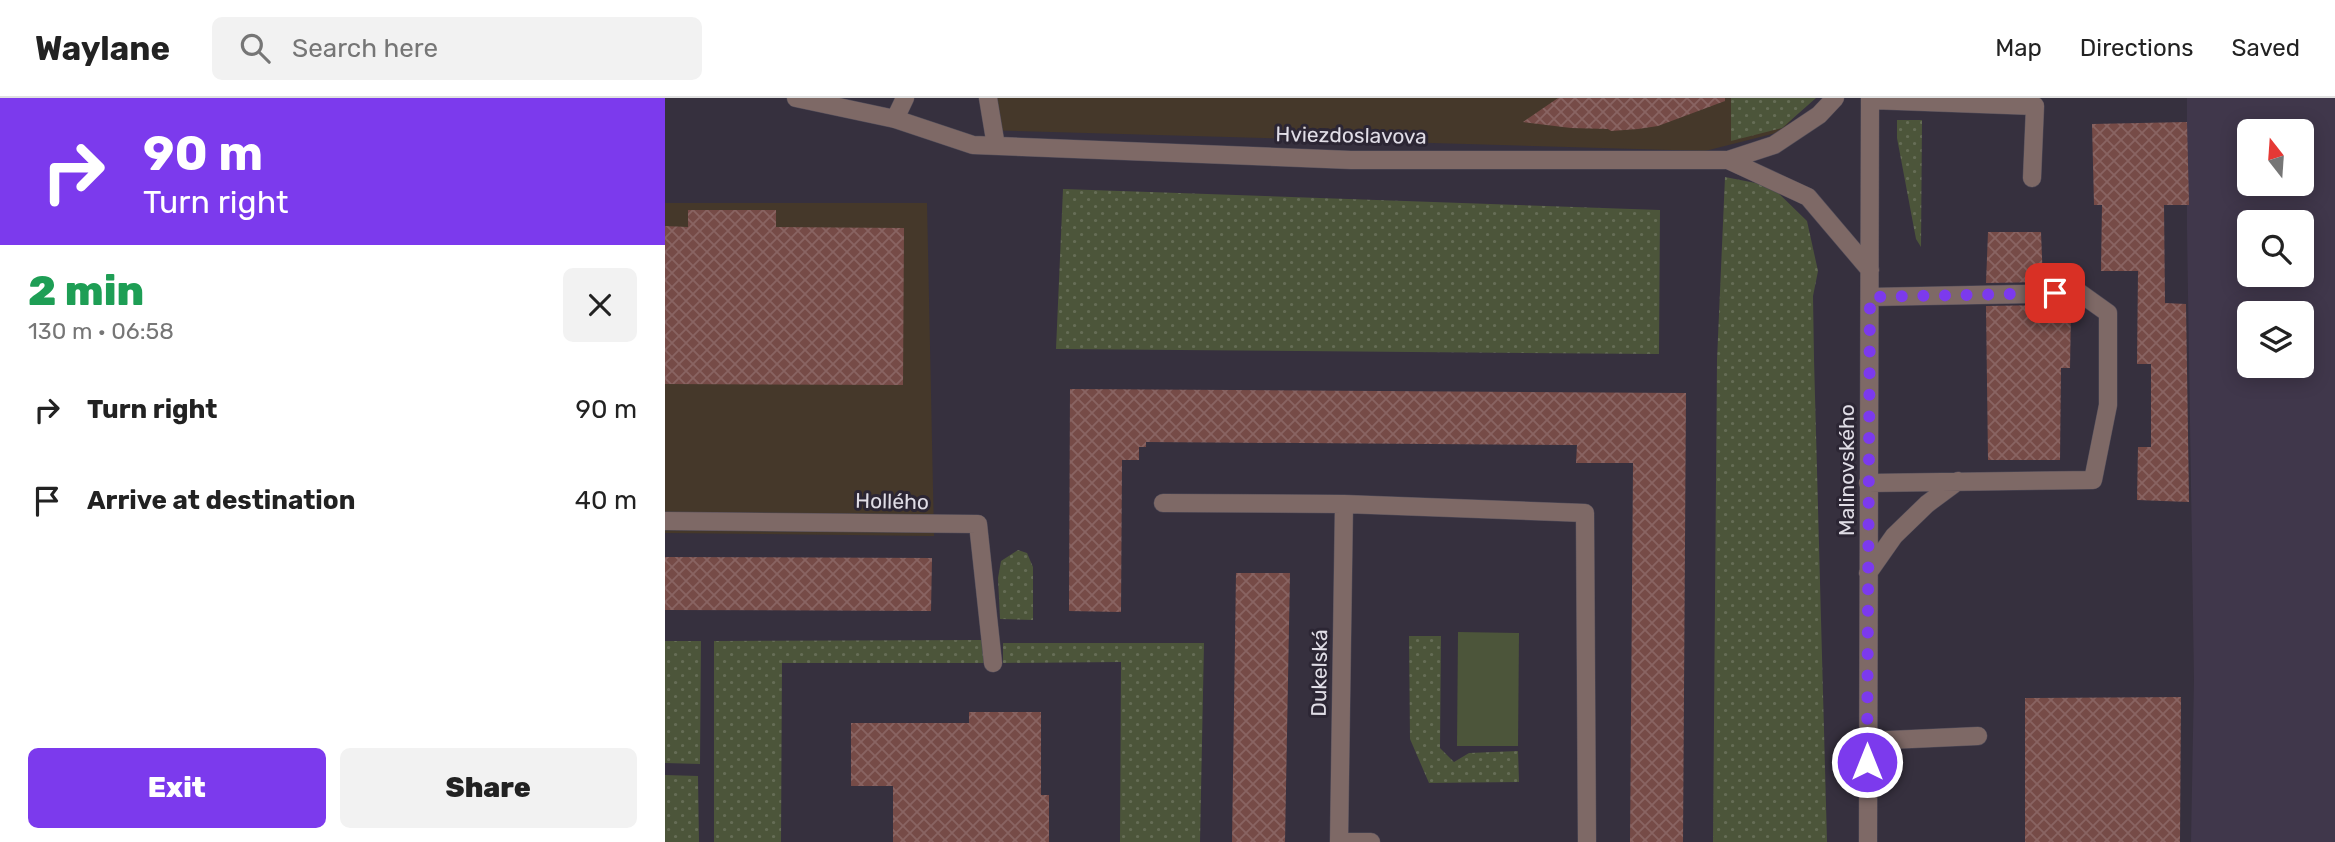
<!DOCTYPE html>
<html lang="en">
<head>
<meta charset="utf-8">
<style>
  :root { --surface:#fff; --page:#f2f2f2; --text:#222; --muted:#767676; --line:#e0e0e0; --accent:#7c3aed }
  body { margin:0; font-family:Rubik,sans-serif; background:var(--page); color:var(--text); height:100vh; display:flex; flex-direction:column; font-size:26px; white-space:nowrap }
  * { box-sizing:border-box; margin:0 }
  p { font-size:23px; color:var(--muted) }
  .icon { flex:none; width:38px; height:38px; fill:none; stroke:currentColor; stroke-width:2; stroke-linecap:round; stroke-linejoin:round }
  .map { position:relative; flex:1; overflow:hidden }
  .drawer { display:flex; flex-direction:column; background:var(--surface); width:665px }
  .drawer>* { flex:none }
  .banner { background:#7c3aed; color:#fff; overflow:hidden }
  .needle { width:46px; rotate:343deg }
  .fabs { position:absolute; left:1572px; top:21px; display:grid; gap:14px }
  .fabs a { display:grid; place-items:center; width:77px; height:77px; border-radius:10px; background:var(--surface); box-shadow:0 4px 18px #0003; font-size:35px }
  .pin { position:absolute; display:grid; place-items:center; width:60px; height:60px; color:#fff; margin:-30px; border-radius:14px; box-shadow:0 4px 10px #0006 }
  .me { position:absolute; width:77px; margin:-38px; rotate:0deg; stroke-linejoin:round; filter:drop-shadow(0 0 5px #0008) }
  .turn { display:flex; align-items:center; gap:24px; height:147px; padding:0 28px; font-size:32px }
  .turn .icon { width:91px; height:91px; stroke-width:2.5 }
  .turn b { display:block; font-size:49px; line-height:60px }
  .round { display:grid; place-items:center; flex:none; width:74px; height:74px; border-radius:10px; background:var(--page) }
  .headline { display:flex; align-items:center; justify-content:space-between; height:119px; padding:0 28px }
  h1 { font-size:42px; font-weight:800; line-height:52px; color:#1e9e55 }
  .action { display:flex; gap:14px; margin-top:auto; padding:14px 28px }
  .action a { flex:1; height:80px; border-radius:10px; background:var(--accent); color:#fff; font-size:28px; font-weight:800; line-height:80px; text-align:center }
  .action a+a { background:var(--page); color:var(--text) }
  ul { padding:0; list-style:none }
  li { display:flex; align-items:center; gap:21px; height:91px; padding:0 28px }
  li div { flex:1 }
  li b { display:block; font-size:26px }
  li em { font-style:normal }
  header { display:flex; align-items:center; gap:42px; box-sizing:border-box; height:98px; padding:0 35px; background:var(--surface); border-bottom:2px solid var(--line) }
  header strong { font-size:33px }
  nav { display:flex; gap:38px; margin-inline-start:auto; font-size:24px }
  .search { width:490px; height:63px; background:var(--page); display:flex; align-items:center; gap:18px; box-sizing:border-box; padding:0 24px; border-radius:10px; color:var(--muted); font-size:26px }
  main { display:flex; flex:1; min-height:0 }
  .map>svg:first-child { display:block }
</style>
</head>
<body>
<header>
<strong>Waylane</strong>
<div class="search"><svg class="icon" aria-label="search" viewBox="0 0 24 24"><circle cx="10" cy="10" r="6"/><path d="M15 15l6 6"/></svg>Search here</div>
<nav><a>Map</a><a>Directions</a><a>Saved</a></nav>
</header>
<main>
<section class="drawer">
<div class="banner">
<div class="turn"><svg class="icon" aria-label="right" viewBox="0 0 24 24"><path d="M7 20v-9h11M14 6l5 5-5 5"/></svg><div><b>90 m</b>Turn right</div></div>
</div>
<div class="headline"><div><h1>2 min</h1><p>130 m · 06:58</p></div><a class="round"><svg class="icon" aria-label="close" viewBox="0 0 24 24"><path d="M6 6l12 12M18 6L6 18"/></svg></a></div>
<ul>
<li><svg class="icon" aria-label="right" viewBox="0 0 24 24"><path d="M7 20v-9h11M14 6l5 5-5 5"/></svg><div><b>Turn right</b></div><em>90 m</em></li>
<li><svg class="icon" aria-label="arrive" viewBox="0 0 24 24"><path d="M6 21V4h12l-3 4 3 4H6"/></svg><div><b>Arrive at destination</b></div><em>40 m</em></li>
</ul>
<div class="action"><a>Exit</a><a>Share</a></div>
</section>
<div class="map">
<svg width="1670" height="744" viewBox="0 0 1670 744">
  <defs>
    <pattern id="green-dots" width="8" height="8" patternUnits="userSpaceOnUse" patternTransform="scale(1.75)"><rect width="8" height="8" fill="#4c553a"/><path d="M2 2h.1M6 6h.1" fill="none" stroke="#666d56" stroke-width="1.8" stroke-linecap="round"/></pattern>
    <pattern id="building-cross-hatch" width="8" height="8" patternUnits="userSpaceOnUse" patternTransform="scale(1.75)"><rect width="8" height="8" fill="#764b47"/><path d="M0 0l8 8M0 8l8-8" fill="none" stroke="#896462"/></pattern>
  </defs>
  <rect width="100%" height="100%" fill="#36303e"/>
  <path fill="#45382a" d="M 321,0 L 1147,0 L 1115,34 L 1040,53 L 320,32 Z
    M 0,105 L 262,105 L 269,438 L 0,435 Z"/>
  <path fill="#40374b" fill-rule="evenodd" d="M 1522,0 L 1670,0 L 1670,744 L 1526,744 L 1529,581 L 1522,132 ZM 1584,33 L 1636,33 L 1636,86 L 1584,86 ZM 1584,124 L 1636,124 L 1636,177 L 1584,177 ZM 1584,215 L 1636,215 L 1636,268 L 1584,268 Z"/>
  <path fill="url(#green-dots)" d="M 1066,0 L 1151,0 L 1117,30 L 1066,43 Z
    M 1232,22 L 1257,22 L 1256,149 L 1251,141 L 1232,40 Z
    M 1060,79 L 1106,88 L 1142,123 L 1153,173 L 1148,198 L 1149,261 L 1162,744 L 1048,744 L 1052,262 Z
    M 398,91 L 995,112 L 994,256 L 391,251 Z
    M 353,452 L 362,455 L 368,469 L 368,522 L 335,521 L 333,480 L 336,463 Z
    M 744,538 L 776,538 L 775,650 L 789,664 L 804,655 L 853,653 L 854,684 L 764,685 L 745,641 Z
    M 319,542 L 319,565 L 117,565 L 116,744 L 49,744 L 49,543 Z
    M 0,543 L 36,543 L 35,666 L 0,665 Z
    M 338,545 L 539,545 L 535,744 L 455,744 L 456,564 L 338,565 Z
    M 0,677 L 33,678 L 34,744 L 0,744 Z"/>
  <path fill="#4c553a" d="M 793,534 L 854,535 L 853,648 L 792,648 Z"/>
  <path fill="url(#building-cross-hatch)" d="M 893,0 L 1060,0 L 1060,3 L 993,28 L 973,31 L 946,33 L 943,31 L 906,30 L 858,24 Z
    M 1522,24 L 1524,107 L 1499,107 L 1500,205 L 1521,206 L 1524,404 L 1472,402 L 1473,349 L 1486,349 L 1486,266 L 1472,266 L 1473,173 L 1436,173 L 1437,107 L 1429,107 L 1427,26 Z
    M 23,112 L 111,112 L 111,129 L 239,130 L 238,287 L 0,286 L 0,128 L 23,129 Z
    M 1323,134 L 1376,134 L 1378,184 L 1321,185 Z
    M 1378,207 L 1378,213 L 1406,213 L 1405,270 L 1396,270 L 1395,362 L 1323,362 L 1321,208 Z
    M 405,291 L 1021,295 L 1018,744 L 965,744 L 968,365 L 911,365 L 912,347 L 481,344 L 481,349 L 474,349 L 474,362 L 457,362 L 456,514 L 404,513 Z
    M 0,459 L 267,460 L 266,513 L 0,512 Z
    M 571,475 L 625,475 L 620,744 L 567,744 Z
    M 1516,599 L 1515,744 L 1360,744 L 1360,600 Z
    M 304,614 L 376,614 L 376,697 L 384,697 L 384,744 L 228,744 L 228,688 L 186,688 L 186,625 L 304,625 Z"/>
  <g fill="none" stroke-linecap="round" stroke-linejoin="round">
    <g stroke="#514c59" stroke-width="19">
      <path id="minor" d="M 131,0 L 230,21 L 308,47 L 686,62 L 1063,62 L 1143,99 L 1205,172
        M 323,0 L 331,48
        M 1205,2 L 1370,8 L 1367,80
        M 230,21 L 240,0
        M 1063,62 L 1109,47 L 1154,17 L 1170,0
        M 1203,385 L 1428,382 L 1443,307 L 1443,215 L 1415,195 L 1205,199
        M 498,405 L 679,406 L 920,415 L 922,744
        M 0,423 L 313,426 L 328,565
        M 1203,475 L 1229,438 L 1262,406 L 1293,383
        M 1202,643 L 1313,638
        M 674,744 L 679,406
        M 674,744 L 706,744
        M 1203,744 L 1205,0"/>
    </g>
    <use href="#minor" stroke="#7e6966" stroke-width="18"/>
  </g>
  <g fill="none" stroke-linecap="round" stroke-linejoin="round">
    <path stroke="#7c3aed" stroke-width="12" stroke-dasharray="0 21.6" d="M 1202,664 L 1205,199 L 1390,195"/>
  </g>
  <g text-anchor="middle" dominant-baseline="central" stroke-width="6" stroke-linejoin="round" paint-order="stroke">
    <g font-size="21" fill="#e0dde6" stroke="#2c2634">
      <text transform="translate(686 37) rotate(1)">Hviezdoslavova</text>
      <text transform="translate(1181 372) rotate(-90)">Malinovského</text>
      <text transform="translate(227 403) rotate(1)">Hollého</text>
      <text transform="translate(654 575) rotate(-89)">Dukelská</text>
    </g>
  </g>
</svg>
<div class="fabs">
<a><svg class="needle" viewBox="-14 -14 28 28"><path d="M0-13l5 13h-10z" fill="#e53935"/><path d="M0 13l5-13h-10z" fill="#767676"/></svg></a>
<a><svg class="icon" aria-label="search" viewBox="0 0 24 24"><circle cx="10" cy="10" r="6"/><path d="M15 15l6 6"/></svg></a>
<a><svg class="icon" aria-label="layers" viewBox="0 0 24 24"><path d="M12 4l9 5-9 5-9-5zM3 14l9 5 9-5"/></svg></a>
</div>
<div class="pin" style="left:1390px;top:195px;background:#d93025"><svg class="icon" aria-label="arrive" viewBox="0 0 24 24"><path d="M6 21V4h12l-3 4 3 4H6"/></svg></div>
<svg class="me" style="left:1202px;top:664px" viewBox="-20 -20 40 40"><circle r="17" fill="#7c3aed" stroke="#fff" stroke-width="3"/><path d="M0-11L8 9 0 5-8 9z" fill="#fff"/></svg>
</div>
</main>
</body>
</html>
